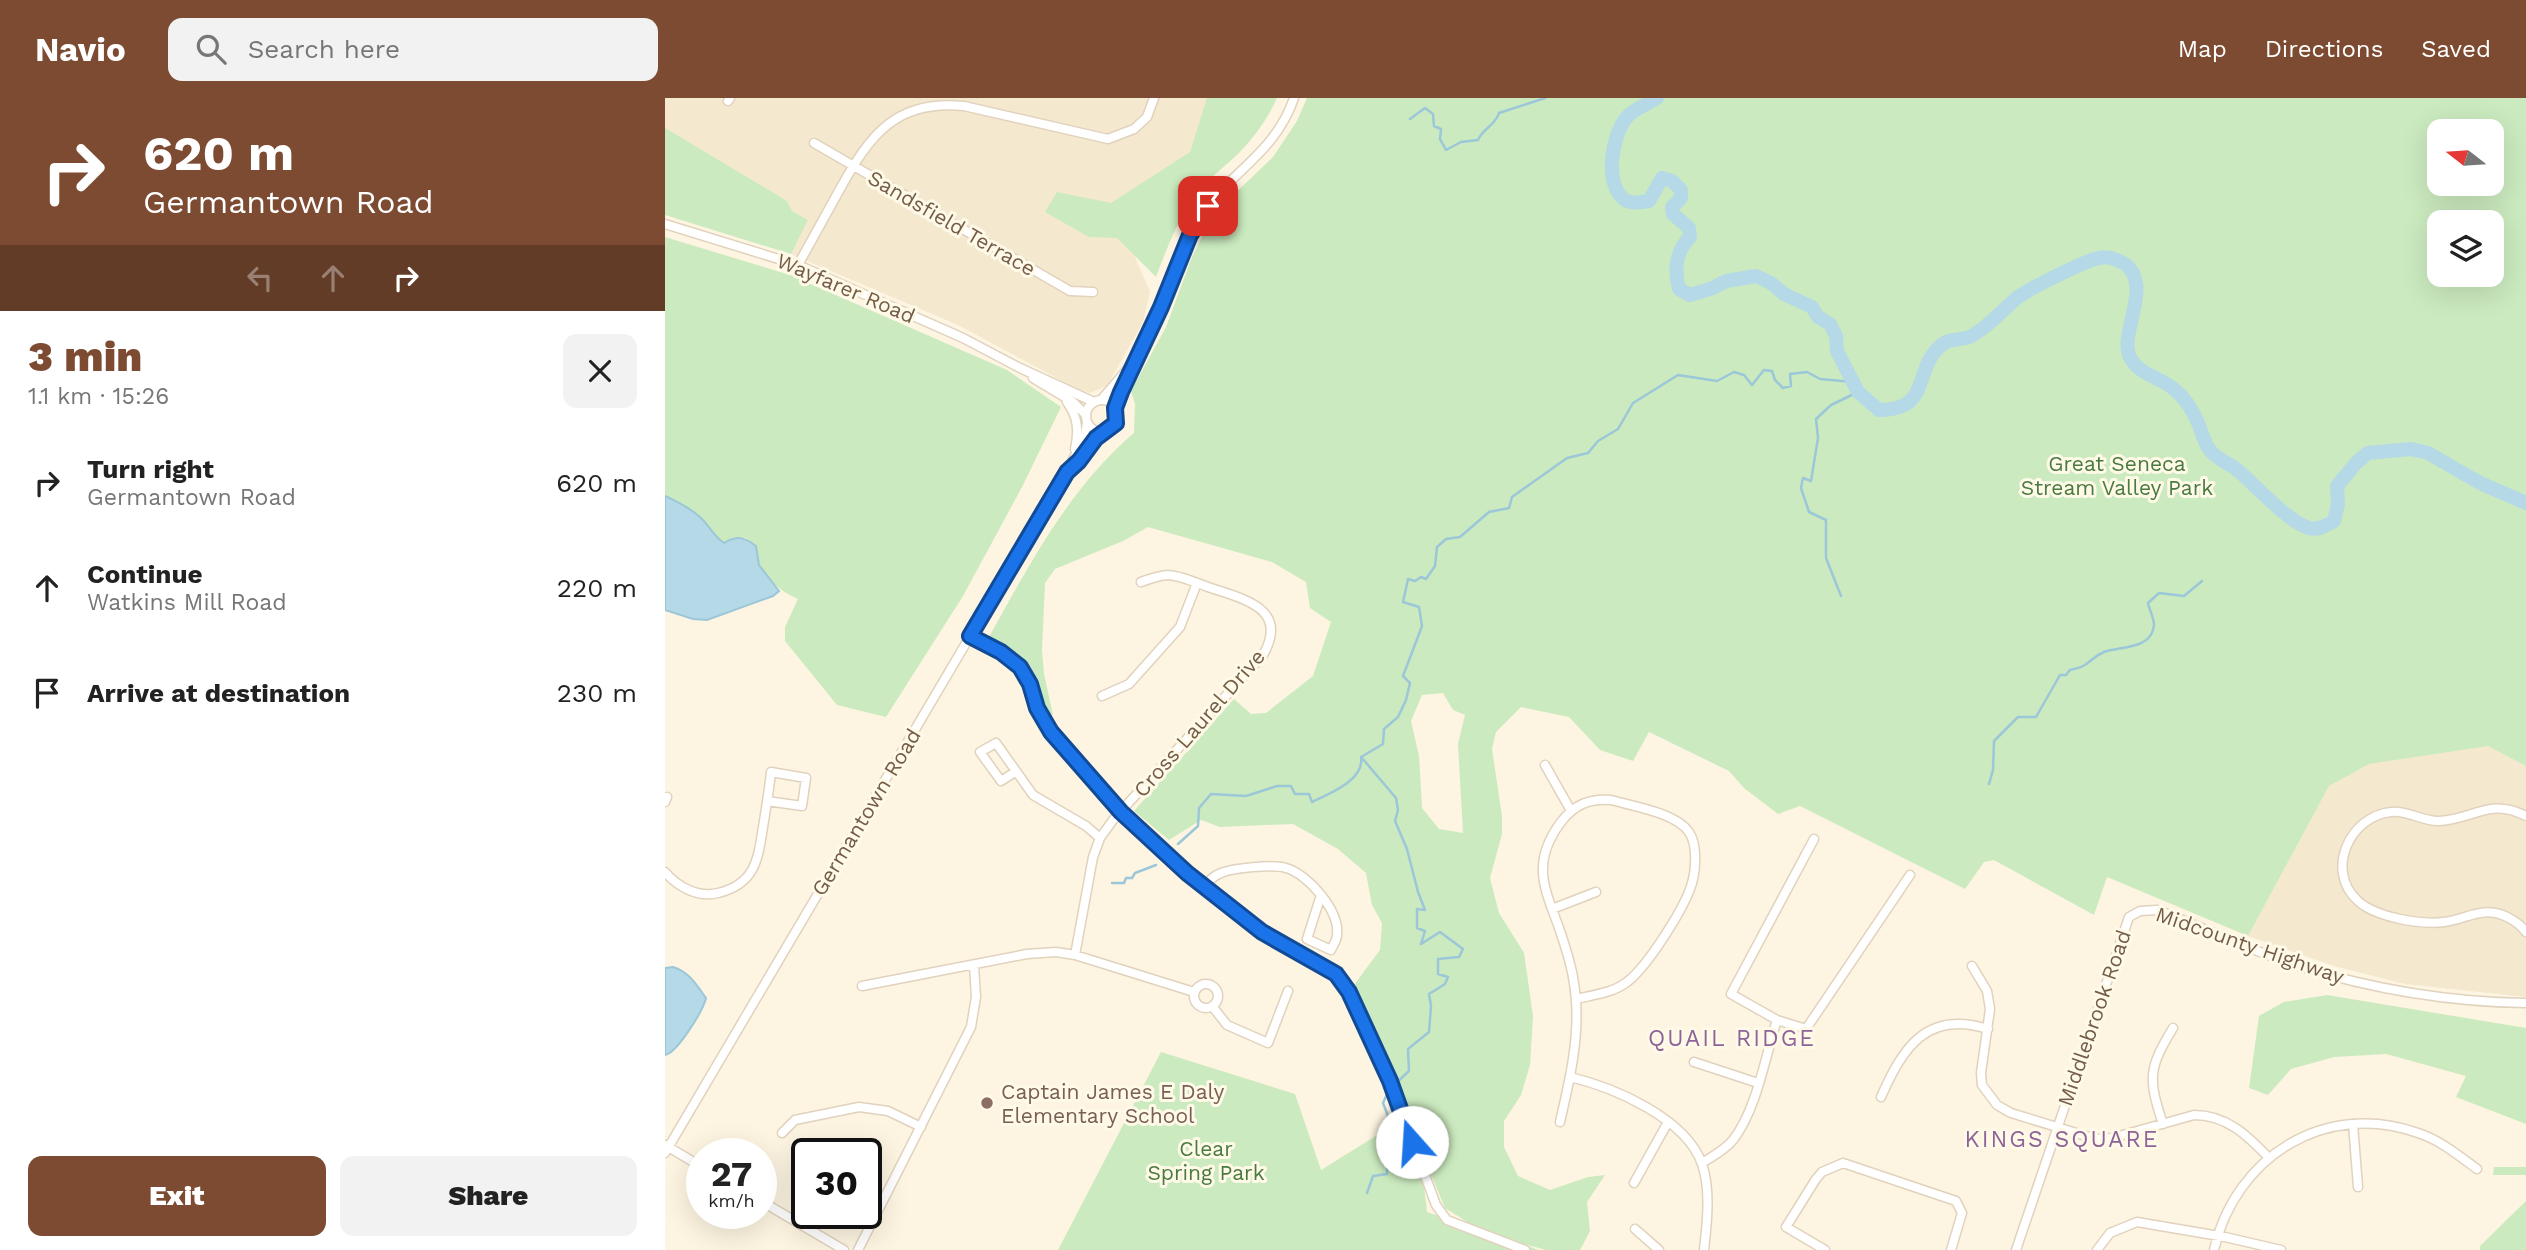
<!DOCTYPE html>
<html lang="en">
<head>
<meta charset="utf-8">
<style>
  :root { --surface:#fff; --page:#f2f2f2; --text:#222; --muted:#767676; --accent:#7c4b31 }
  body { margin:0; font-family:"Work Sans",sans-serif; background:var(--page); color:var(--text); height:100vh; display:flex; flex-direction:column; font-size:26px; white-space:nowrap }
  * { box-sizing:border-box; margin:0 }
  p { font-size:23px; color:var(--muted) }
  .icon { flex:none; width:38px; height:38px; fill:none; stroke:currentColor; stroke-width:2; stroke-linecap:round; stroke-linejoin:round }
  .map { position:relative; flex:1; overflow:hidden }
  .side { display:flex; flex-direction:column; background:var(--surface); width:665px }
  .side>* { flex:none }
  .guide { background:#7c4b31; color:#fff; overflow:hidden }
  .needle { width:46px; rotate:287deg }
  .buttons { position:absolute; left:1762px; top:21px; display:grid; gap:14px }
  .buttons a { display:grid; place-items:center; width:77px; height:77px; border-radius:14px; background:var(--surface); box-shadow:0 7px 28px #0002; font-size:35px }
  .speed { position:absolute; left:21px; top:1040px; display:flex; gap:14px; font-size:35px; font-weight:700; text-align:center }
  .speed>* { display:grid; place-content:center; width:91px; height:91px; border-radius:50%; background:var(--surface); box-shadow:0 7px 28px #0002; line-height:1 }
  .speed small { font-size:18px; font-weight:400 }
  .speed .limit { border:4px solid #111; border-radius:10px; background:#fff; color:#111 }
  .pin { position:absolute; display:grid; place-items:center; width:60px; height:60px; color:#fff; margin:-30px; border-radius:14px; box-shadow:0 4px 10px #0006 }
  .me { position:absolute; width:77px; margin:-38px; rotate:341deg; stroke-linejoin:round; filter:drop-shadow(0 0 5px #0008) }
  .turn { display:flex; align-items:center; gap:24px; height:147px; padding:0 28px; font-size:32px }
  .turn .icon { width:91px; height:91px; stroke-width:2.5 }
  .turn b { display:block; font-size:49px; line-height:60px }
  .lanes { display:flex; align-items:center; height:66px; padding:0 28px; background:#0003; justify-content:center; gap:35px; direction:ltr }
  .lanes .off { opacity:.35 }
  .round { display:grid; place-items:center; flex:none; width:74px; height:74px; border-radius:14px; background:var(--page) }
  .summary { display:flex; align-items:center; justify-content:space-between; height:119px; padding:0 28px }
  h1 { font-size:42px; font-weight:800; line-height:52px; color:var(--accent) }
  .primary-button { display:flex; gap:14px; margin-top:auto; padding:14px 28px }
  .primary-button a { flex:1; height:80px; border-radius:14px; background:var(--accent); color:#fff; font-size:28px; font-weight:800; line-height:80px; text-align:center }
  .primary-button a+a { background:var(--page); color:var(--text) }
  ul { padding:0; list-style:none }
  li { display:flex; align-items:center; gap:21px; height:105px; padding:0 28px }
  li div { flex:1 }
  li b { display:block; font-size:26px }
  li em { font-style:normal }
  header { display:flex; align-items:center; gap:42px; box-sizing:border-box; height:98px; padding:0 35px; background:var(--accent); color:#fff }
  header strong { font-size:33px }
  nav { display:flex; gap:38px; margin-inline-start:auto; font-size:24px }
  .search { width:490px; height:63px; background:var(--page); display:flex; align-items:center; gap:18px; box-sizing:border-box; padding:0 24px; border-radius:14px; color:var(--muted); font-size:26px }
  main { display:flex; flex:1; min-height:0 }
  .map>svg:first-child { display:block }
</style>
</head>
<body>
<header>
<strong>Navio</strong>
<div class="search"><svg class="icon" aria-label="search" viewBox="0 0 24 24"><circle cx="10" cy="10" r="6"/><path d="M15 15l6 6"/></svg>Search here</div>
<nav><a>Map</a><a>Directions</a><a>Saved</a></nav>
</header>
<main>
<section class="side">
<div class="guide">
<div class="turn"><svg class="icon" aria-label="right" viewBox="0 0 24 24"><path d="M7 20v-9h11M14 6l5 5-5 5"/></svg><div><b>620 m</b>Germantown Road</div></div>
<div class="lanes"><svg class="icon off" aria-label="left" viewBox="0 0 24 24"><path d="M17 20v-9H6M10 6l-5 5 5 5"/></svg><svg class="icon off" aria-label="ahead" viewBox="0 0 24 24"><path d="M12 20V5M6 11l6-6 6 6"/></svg><svg class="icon" aria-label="right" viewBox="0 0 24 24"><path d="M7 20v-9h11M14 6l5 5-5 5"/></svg></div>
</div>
<div class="summary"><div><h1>3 min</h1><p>1.1 km · 15:26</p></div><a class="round"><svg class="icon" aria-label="close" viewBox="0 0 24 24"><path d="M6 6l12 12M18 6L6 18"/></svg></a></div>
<ul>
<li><svg class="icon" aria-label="right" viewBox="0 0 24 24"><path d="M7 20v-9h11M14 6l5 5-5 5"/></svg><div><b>Turn right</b><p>Germantown Road</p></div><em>620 m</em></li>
<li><svg class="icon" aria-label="ahead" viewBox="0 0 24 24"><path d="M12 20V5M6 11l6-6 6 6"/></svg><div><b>Continue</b><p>Watkins Mill Road</p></div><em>220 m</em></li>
<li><svg class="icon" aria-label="arrive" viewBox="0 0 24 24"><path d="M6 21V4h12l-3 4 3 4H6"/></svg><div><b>Arrive at destination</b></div><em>230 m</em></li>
</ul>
<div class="primary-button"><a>Exit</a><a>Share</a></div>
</section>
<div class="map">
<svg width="1861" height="1152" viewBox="0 0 1861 1152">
  <rect width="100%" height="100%" fill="#fdf5e1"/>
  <path fill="#f4e8cf" d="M 0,0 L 558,0 L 544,44 L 448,108 L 485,194 L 478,224 L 442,288 L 425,295 L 414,292 L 293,227 L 126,156 L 143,122 L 0,39 Z
    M 1823,647 L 1861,668 L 1861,899 L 1740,886 L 1669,868 L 1583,838 L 1664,688 L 1704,666 Z"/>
  <path fill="#cbeabf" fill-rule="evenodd" d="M 542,0 L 612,0 C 603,20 590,38 575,54 C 562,67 547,77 536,91 C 514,118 503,147 491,179 L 452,140 L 424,139 L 380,114 L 392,94 L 446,105 L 525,54 Z
    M 642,0 L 1861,0 L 1861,668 L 1823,648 L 1704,666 L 1664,688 L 1583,838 L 1442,779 L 1429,817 L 1329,762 L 1319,764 L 1300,791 L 1135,708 L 1113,716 L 1079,690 L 1064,673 L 984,634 L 968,663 L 935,652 L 904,619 L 856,609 L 831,634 L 827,651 L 837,718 L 837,736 L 825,780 L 834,815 L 859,855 L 868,918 L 865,967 L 856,997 L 839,1023 L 839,1049 L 853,1078 L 885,1092 L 923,1079 L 940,1077 L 922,1104 L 925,1133 L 915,1152 L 881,1152 L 859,1146 L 873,1152 L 393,1152 L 496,954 L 630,996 L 656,1072 L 743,1018 L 719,956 L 689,887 L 715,852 L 717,825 L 707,807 L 701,775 L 673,751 L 628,726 L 555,729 L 536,722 L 504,742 L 469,713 L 569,601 L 586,616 L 601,615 L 648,578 L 666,524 L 645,510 L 641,484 L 607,464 L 483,429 L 458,443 L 390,471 L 380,485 L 377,552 L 379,576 L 388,617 L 382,615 L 365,568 L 345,552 L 324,539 C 364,467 405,389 469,335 L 470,306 L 466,293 L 501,229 L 527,159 L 541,131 L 563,102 L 608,59 L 632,23 ZM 1774,33 L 1827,33 L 1827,86 L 1774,86 ZM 1774,124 L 1827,124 L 1827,177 L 1774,177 ZM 778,595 L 788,612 L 800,617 L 793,646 L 798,735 L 774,731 L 757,710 L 754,658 L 746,623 L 757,597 ZM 754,1048 L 780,1110 L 817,1133 L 762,1114 Z
    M 0,30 L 122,103 L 127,113 L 143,122 L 126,156 L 0,117 Z
    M 0,139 L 125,177 L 342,272 L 396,309 L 357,389 L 298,498 L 221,619 L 172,607 L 120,543 L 120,529 L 133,501 C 103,488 95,469 81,440 L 69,439 L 59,445 C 48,438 44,428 35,420 C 25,410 13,405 0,400 Z
    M 1662,897 L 1861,930 L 1861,1026 L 1791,999 L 1801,978 L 1721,956 L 1669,959 L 1626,971 L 1603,997 L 1584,990 L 1594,918 L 1619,904 Z
    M 1829,1069 L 1861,1069 L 1861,1077 L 1828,1077 Z
    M 1861,1103 L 1861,1152 L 1815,1152 L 1815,1148 Z"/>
  <path fill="#b5d9e6" stroke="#9bc7d8" stroke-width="2" d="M 0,398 C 13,404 25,410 35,419 C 44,427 48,438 59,445 C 72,437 79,439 91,448 L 94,467 L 114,493 L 108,498 L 42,522 L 28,521 L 0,512 Z
    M 8,869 C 24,874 31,886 41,900 C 38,913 12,955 0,957 L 0,870 Z"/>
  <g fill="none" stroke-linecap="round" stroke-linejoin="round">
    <path stroke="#9bc7d8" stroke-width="2.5" d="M 745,21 L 760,10 L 768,16 L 769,28 L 776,31 L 775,41 L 781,52 L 796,44 L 813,42 C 818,30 830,28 834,15 L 880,0
      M 1176,498 L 1161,460 L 1161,422 L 1144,414 L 1136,390 L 1138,380 L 1146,383 L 1153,340 L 1151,321 L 1166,307 L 1193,294
      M 697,660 L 731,700 L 733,712 L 730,723 L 742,751 L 753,794 L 760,812 L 752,811 L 752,830 L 760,833 L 756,846 L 775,834 L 798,851 L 794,859 L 773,861 L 773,876 L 783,879 L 780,886 L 764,896 L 766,908 L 764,934 L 743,951 L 744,973 L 729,987
      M 1324,686 L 1328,672 L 1329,643 L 1353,619 L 1371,619 L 1395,577 L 1401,577 L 1405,572 C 1425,569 1424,560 1439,554 C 1455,548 1487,552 1489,527 C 1489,520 1484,511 1483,505 L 1494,495 L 1519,498 L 1537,483
      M 513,746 L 533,728 L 534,710 L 546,696 L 581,698 L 612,688 L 626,688 L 630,696 L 644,696 L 647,704 C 664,696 700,682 696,659 L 718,646 L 719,631 L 733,619 L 741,602 L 745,585 L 738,578 L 757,528 L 754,509 L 738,504 L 743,481 L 750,483 L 756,479 L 761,481 L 770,468 L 772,449 L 781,441 L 795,439 L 824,414 L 844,410 L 847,399 L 902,360 L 923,355 L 933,343 L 953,331 L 968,305 L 997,287 L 1013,277 L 1052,283 L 1069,274 L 1079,277 L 1087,287 L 1099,272 L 1107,273 L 1110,282 L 1118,290 L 1126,288 L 1125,276 L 1142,274 L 1155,281 L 1188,284
      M 447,785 L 459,785 L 461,780 L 467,780 L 470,775 L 491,767
      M 702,1095 L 708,1078 L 722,1076 L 723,1018 L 718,1005 L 724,992"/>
    <path stroke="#b5d9e6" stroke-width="14" d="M 992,0 C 983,6 971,10 963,18 C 947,34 937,90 962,103 C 969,106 977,104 984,103 L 997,80 L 1007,83 L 1016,92 L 1016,100 L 1007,109 L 1008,116 L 1024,130 L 1025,139 C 1010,154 1009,172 1014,191 L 1025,197 L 1048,190 L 1061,183 L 1091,178 L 1106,185 L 1119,196 L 1147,209 L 1153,219 L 1165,226 L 1171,238 L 1172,253 L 1193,294 L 1214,312 C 1266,312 1248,274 1274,249 C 1285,238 1298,244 1308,237 C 1326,227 1337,212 1353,199 C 1364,191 1421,162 1434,160 C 1442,158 1453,162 1460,166 C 1488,187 1455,234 1464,257 C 1472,277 1496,279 1510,292 C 1520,300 1529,315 1534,327 C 1537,335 1539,344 1544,351 C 1551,361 1560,363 1570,370 C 1590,386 1620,422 1644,430 C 1653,433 1662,427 1669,423 L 1673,406 L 1672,388 L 1691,365 L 1703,355 L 1746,351 L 1763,355 L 1815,385 L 1861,405"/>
    <g stroke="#e1d2bd" stroke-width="11">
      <path id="minor" d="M 63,3 L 65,0
        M 149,45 L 405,193 L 428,194
        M 0,126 L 133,167 L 298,240 L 355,270 L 429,304
        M 133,167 C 147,142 161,116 175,91 C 205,37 231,1 299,8 L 443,41 L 469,31 L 482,19 L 489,0
        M 368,280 L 408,304 L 421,317
        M 436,302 L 466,267
        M421 318a16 16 0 1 1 32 0a16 16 0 1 1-32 0Z
        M 402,304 C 413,319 414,333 410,351
        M 450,310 C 463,275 483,243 497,208 C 509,179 517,147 534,120 C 564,74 610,56 629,0
        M 407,369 L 424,347 L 438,334
        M 305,538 L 336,554 L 355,569 L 365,586 L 372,609 L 386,634 L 456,714 L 522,775 L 597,834 L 671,876 L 684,894 L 725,983 L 771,1107 L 782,1122 L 860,1152
        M 437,598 L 464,586 L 515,529 L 532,485
        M 880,667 L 905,711
        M 350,674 L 336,683 L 315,654 L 331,645 L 368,697 L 421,728 L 435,740
        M 0,704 L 2,699
        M 1861,718 C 1824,699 1808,722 1773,723 C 1757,723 1742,712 1726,714 C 1685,718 1660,772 1692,802 C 1709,819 1755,827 1779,824 C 1802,821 1817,808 1840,818 C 1849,822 1855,826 1861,834
        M 1149,741 L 1066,896 L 1112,922 L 1141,931 L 1245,777
        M 0,774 C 13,789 33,800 53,795 C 90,786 93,762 98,729 C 101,711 104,693 106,674 L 141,680 L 137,708 L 102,703
        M 539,789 C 544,783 548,778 556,775 C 568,770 608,766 621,770 C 643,776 675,813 672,837 C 672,842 668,847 666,852 L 642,841 L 656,797
        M 887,811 L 931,794
        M 410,857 L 428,759 L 435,740 L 448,722 L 598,557 C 625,510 578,501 543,489 C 531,485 515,477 502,477 C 493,478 484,481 476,484
        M 1307,868 L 1322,893 L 1325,911 L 1316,975 L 1317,987 L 1332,1007 L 1346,1015 L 1431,1041 L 1447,1040 L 1529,1017 C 1562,1017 1583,1038 1604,1060
        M529 898a12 12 0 1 1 24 0a12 12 0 1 1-24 0Z
        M 197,888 L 362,856 L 391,854 L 410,857 L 529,894
        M 547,908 L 562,927 L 603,945 L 623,893
        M 1029,964 L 1093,985
        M 905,979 C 948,989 1021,1020 1037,1066 C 1046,1092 1042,1125 1039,1152
        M 1216,999 C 1238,949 1262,912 1323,931
        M 895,1024 C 904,985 914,943 911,903 C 910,884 905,863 899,845 C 885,798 861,771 896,724 C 909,707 924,700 946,702 C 968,708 1011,715 1024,734 C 1032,746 1031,768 1028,781 C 1023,806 982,869 962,884 C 948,895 928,897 911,901
        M 1498,1026 C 1483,981 1483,971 1508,930
        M 1688,1026 L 1693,1089
        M 117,1035 L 130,1022 L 194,1009 L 223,1013 L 256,1029
        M 0,1047 L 37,1069
        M 0,1055 L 402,374 L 420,337 L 422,325
        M 1037,1065 C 1048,1058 1060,1052 1068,1042 C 1092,1011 1100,959 1112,922
        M 969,1085 L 1003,1024
        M 96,1103 L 179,1152
        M 970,1131 L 994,1152
        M 193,1152 L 306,929 L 311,899 L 309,867
        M 1160,1152 L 1121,1129 L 1151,1081 L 1157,1074 L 1178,1065 L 1291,1103 L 1297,1115 L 1286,1152
        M 1351,1152 L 1464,819 L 1475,813 L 1492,812 C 1539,830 1585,852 1633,868 C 1707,891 1783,904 1861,905
        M 1432,1152 L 1445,1135 L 1472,1124 L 1560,1139 L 1616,1152
        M 1549,1152 C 1570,1059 1660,1002 1753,1035 C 1775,1042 1793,1057 1812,1071"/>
    </g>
    <use href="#minor" stroke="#fff" stroke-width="8"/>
  </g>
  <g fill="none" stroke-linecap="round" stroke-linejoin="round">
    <g stroke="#114b97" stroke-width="18">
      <path id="route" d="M 543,108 L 525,137 L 496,209 L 456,294 L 450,310 L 451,325 L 431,340 L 414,363 L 402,374 L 305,538 L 336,554 L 355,569 L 365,586 L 372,610 L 386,634 L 456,714 L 522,775 L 597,834 L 671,876 L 684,894 L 725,983 L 747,1044"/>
    </g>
    <use href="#route" stroke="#1a73e8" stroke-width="12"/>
  </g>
  <circle fill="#8d6e63" stroke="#fff9e8" stroke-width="2.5" cx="322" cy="1005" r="7"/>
  <g text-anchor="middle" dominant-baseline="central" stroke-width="6" stroke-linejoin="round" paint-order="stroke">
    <g font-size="21" fill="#745d47" stroke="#fff9e8">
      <text transform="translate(287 125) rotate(30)">Sandsfield Terrace</text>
      <text transform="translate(181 190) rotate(23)">Wayfarer Road</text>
      <text transform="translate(534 625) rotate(-49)">Cross Laurel Drive</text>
      <text transform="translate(201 714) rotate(-59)">Germantown Road</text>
      <text transform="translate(1585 847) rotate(19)">Midcounty Highway</text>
      <text transform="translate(1429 920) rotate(-71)">Middlebrook Road</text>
    </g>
    <g font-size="21" fill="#497a3f" stroke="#fff9e8">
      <text x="1452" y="365">Great Seneca<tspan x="1452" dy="24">Stream Valley Park</tspan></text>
      <text x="541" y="1050">Clear<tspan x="541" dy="24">Spring Park</tspan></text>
    </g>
    <g font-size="21" fill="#785e54" stroke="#fff9e8" text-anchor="start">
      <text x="336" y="993">Captain James E Daly<tspan x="336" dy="24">Elementary School</tspan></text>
    </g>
    <g font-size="23" letter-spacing="2" fill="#8d6398" stroke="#fff9e8">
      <text x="1067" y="940">QUAIL RIDGE</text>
      <text x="1397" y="1041">KINGS SQUARE</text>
    </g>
  </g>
</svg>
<div class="buttons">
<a><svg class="needle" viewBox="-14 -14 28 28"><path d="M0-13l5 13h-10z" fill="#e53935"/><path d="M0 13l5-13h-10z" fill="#767676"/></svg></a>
<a><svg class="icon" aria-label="layers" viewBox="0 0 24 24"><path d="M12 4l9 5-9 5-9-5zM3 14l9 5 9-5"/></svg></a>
</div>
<div class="speed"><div>27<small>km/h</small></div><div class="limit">30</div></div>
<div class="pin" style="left:543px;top:108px;background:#d93025"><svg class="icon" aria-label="arrive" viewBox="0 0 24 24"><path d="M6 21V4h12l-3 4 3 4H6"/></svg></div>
<svg class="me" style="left:747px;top:1044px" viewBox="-20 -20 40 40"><circle r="19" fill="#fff"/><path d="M0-13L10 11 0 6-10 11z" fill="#1a73e8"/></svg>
</div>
</main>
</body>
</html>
